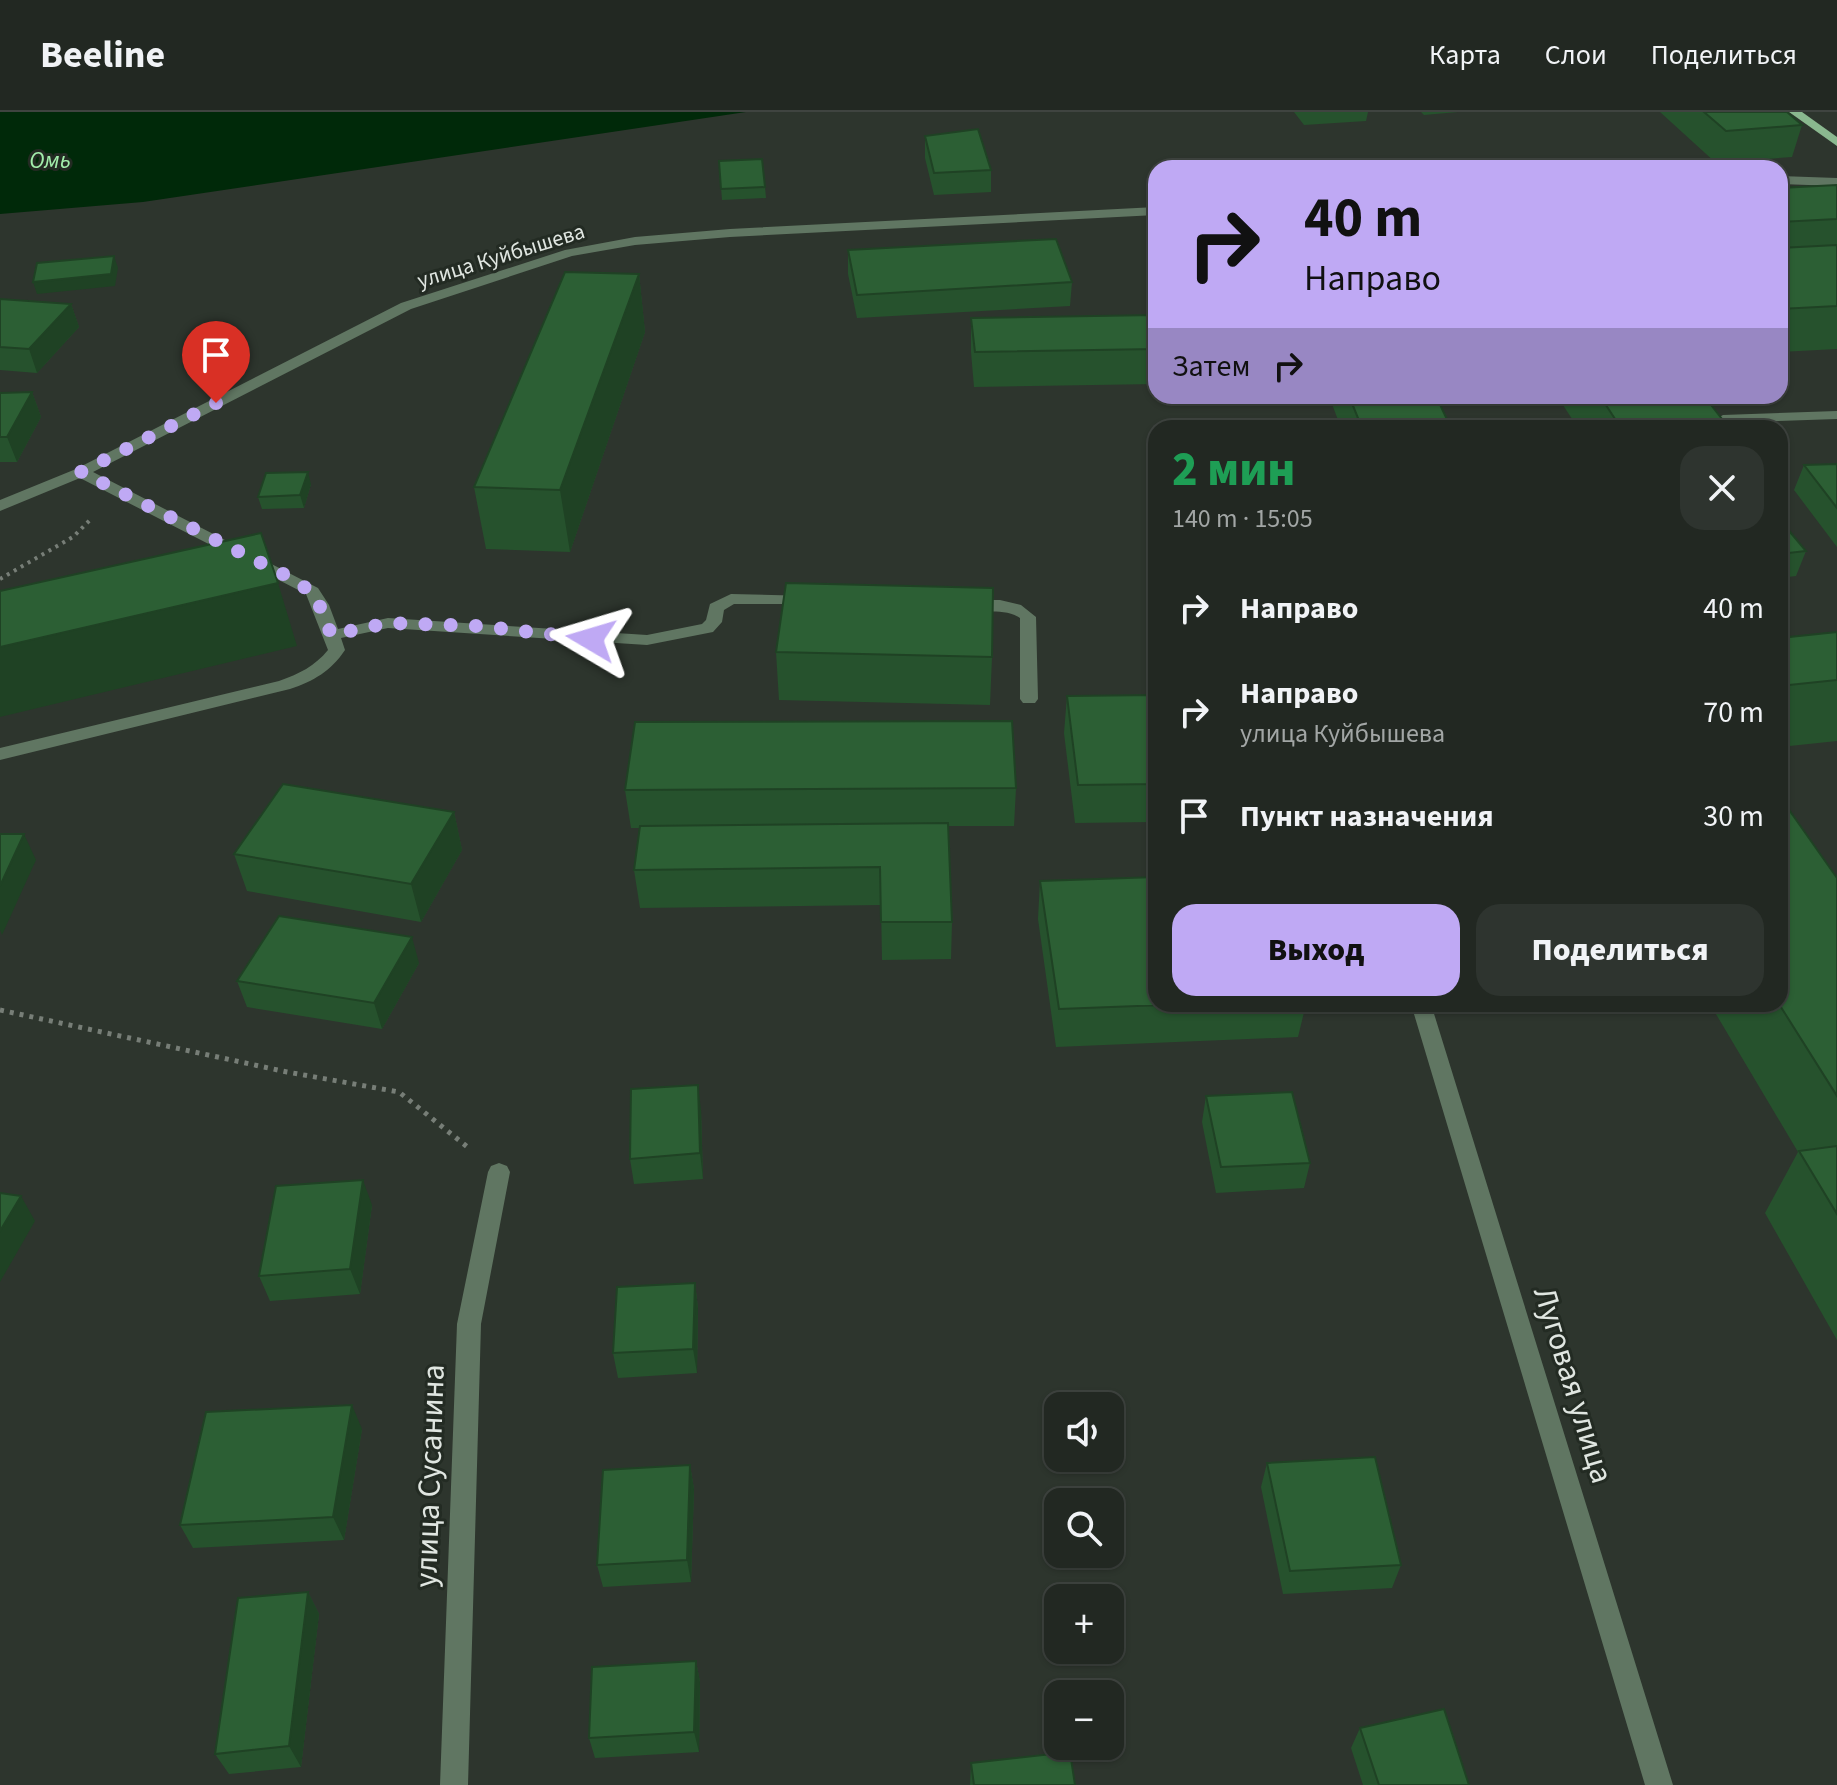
<!DOCTYPE html>
<html lang="ru">
<head>
<meta charset="utf-8">
<style>
  :root { --surface:#222822; --page:#2e342f; --text:#f1f3f6; --muted:#a2a6a5; --line:#3f4440; --accent:#bfa9f4 }
  body { margin:0; font-family:"Source Sans 3",sans-serif; background:var(--page); color:var(--text); height:100vh; display:flex; flex-direction:column; font-size:30px; white-space:nowrap }
  * { box-sizing:border-box; margin:0 }
  p { font-size:26px; color:var(--muted) }
  .icon { flex:none; width:44px; height:44px; fill:none; stroke:currentColor; stroke-width:2; stroke-linecap:round; stroke-linejoin:round }
  .map { position:relative; flex:1; overflow:hidden }
  .sheet { position:absolute; left:1148px; top:308px; width:640px; height:592px; display:flex; flex-direction:column; background:var(--surface); border-radius:24px; box-shadow:0 2px 6px #0004,0 0 0 2px var(--line) }
  .sheet>* { flex:none }
  .banner { position:absolute; left:1148px; top:48px; width:640px; height:244px; border-radius:24px; box-shadow:0 2px 6px #0004,0 0 0 2px var(--line); background:#bfa9f4; color:#111; overflow:hidden }
  .controls { position:absolute; left:1044px; top:1280px; display:grid; gap:16px }
  .controls a { display:grid; place-items:center; width:80px; height:80px; border-radius:16px; background:var(--surface); box-shadow:0 2px 6px #0004,0 0 0 2px var(--line); font-size:40px }
  .pin { position:absolute; display:grid; place-items:center; width:68px; height:68px; color:#fff; margin:-82px -34px; border-radius:50% 50% 50% 0; rotate:-45deg; box-shadow:0 0 8px #0007 }
  .pin .icon { rotate:45deg }
  .me { position:absolute; width:88px; margin:-44px; rotate:277deg; stroke-linejoin:round; filter:drop-shadow(0 0 6px #0008) }
  .turn { display:flex; align-items:center; gap:28px; height:168px; padding:0 24px; font-size:36px }
  .turn .icon { width:104px; height:104px; stroke-width:2.5 }
  .turn b { display:block; font-size:56px; line-height:68px }
  .then { display:flex; align-items:center; height:76px; padding:0 24px; background:#0003; gap:16px; font-size:30px }
  .round { display:grid; place-items:center; flex:none; width:84px; height:84px; border-radius:24px; background:var(--page) }
  .headline { display:flex; align-items:center; justify-content:space-between; height:136px; padding:0 24px }
  h1 { font-size:48px; font-weight:800; line-height:60px; color:#1e9e55 }
  .action { display:flex; gap:16px; margin-top:auto; padding:16px 24px }
  .action a { flex:1; height:92px; border-radius:24px; background:var(--accent); color:#111; font-size:32px; font-weight:800; line-height:92px; text-align:center }
  .action a+a { background:var(--page); color:var(--text) }
  ul { padding:0; list-style:none }
  li { display:flex; align-items:center; gap:24px; height:104px; padding:0 24px }
  li div { flex:1 }
  li b { display:block; font-size:30px }
  li em { font-style:normal }
  header { display:flex; align-items:center; gap:48px; box-sizing:border-box; height:112px; padding:0 40px; background:var(--surface); border-bottom:2px solid var(--line) }
  header strong { font-size:38px }
  nav { display:flex; gap:44px; margin-inline-start:auto; font-size:28px }
  .map>svg:first-child { display:block }
</style>
</head>
<body>
<header>
<strong>Beeline</strong>
<nav><a>Карта</a><a>Слои</a><a>Поделиться</a></nav>
</header>
<div class="map">
<svg width="1837" height="1673" viewBox="0 0 1837 1673">
  <rect width="100%" height="100%" fill="#2d352d"/>
  <path fill="#002909" d="M 0,0 L 746,0 L 143,90 L 0,102 Z"/>
  <g fill="none" stroke-linecap="round" stroke-linejoin="round">
    <path stroke="#777e77" stroke-width="4" stroke-dasharray="3 5" stroke-linecap="butt" d="M 0,467 L 73,425 L 92,406"/>
    <path stroke="#777e77" stroke-width="5" stroke-dasharray="4 6" stroke-linecap="butt" d="M 0,898 L 287,960 L 399,980 L 470,1037"/>
    <path fill="#607662" fill-rule="evenodd" d="M 1780,64 L 1837,66 L 1837,74 L 1780,72 Z
      M 1156,95 L 1156,103 L 730,125 L 635,133 L 572,144 L 411,197 L 93,360 L 318,476 L 329,493 L 338,517 L 388,506 L 647,523 L 702,512 L 706,508 L 710,492 L 731,482 L 811,484 L 819,489 L 817,492 L 734,492 L 724,498 L 722,510 L 713,520 L 647,533 L 388,516 L 341,526 L 345,538 C 331,559 314,569 290,577 L 0,648 L 0,636 L 279,569 C 299,562 315,554 328,538 L 306,482 L 80,366 L 0,399 L 0,388 L 76,357 L 401,191 L 565,138 L 635,125 L 730,117 Z
      M 1837,299 L 1837,307 L 1723,311 L 1716,307 L 1723,303 Z
      M 1000,488 L 1021,493 L 1036,505 L 1038,587 L 1035,591 L 1023,591 L 1020,587 L 1020,506 C 1001,493 975,506 959,493 L 967,488 Z
      M 1411,892 L 1431,892 L 1673,1673 L 1645,1673 Z
      M 499,1051 L 507,1054 L 510,1060 L 481,1212 L 468,1673 L 440,1673 L 457,1212 L 488,1060 L 491,1054 Z"/>
    <path fill="#8ab88f" fill-rule="evenodd" d="M 1789,0 L 1802,0 L 1837,25 L 1837,34 Z"/>
  </g>
  <path fill="#26522d" d="M 1294,0 L 1368,0 L 1366,9 L 1304,13 Z
    M 1421,0 L 1458,0 L 1424,3 Z
    M 1660,0 L 1787,0 L 1802,13 L 1792,45 L 1716,51 Z
    M 925,24 L 991,58 L 991,80 L 934,83 L 925,46 Z
    M 719,49 L 765,75 L 766,86 L 722,88 Z
    M 1837,73 L 1837,237 L 1780,240 L 1780,76 Z
    M 848,138 L 1072,170 L 1070,194 L 857,206 L 848,162 Z
    M 639,162 L 645,220 L 570,440 L 486,437 L 474,375 Z
    M 0,187 L 71,192 L 79,215 L 37,261 L 0,258 Z
    M 1156,203 L 1156,272 L 974,275 L 971,240 L 971,206 Z
    M 32,280 L 41,305 L 17,350 L 0,350 L 0,281 Z
    M 1329,284 L 1436,284 L 1451,316 L 1341,316 Z
    M 1557,284 L 1704,284 L 1729,316 L 1578,316 Z
    M 1837,352 L 1837,435 L 1794,378 L 1804,353 Z
    M 311,372 L 304,396 L 262,397 L 258,385 Z
    M 1780,408 L 1806,439 L 1796,464 L 1780,466 Z
    M 1837,520 L 1837,629 L 1780,635 L 1780,526 Z
    M 776,540 L 992,545 L 990,593 L 779,588 Z
    M 1156,583 L 1156,700 L 1153,700 L 1152,710 L 1075,711 L 1064,621 L 1067,584 Z
    M 1016,676 L 1014,714 L 948,714 L 952,810 L 951,847 L 882,848 L 881,793 L 640,796 L 634,758 L 640,716 L 631,716 L 625,678 Z
    M 454,700 L 462,738 L 421,810 L 247,779 L 234,742 Z
    M 1837,766 L 1837,1228 L 1765,1101 L 1798,1040 L 1710,892 L 1780,892 Z
    M 1040,769 L 1156,892 L 1306,892 L 1298,925 L 1056,935 L 1038,807 Z
    M 419,851 L 382,917 L 247,895 L 237,869 Z
    M 1206,984 L 1310,1051 L 1304,1076 L 1216,1081 L 1202,1010 Z
    M 701,998 L 703,1067 L 634,1072 L 630,1047 Z
    M 372,1093 L 360,1182 L 270,1189 L 259,1164 Z
    M 695,1171 L 698,1196 L 697,1261 L 618,1266 L 613,1241 Z
    M 362,1317 L 344,1428 L 193,1436 L 180,1413 Z
    M 1267,1351 L 1401,1453 L 1392,1476 L 1283,1482 L 1261,1375 Z
    M 690,1353 L 694,1377 L 691,1470 L 603,1475 L 597,1453 Z
    M 308,1480 L 319,1502 L 301,1655 L 229,1662 L 215,1642 Z
    M 696,1549 L 700,1570 L 699,1640 L 595,1646 L 589,1626 Z
    M 1360,1616 L 1469,1673 L 1363,1673 L 1351,1636 Z
    M 971,1651 L 1075,1673 L 970,1673 Z"/>
  <path fill="#1f4224" d="M 114,144 L 118,156 L 115,174 L 37,182 L 33,170 Z
    M 639,162 L 645,220 L 570,440 L 560,378 Z
    M 71,192 L 79,215 L 37,261 L 29,237 Z
    M 32,280 L 41,305 L 17,350 L 7,325 Z
    M 308,360 L 311,372 L 304,396 L 300,383 Z
    M 278,471 L 297,534 L 0,605 L 0,535 Z
    M 454,700 L 462,738 L 421,810 L 411,772 Z
    M 24,722 L 36,748 L 2,823 L 0,818 L 0,774 Z
    M 412,825 L 419,851 L 382,917 L 374,891 Z
    M 698,973 L 701,998 L 703,1067 L 700,1041 Z
    M 363,1068 L 372,1093 L 360,1182 L 350,1157 Z
    M 21,1084 L 35,1109 L 0,1170 L 0,1119 Z
    M 695,1171 L 698,1196 L 697,1261 L 693,1237 Z
    M 352,1293 L 362,1317 L 344,1428 L 333,1405 Z
    M 690,1353 L 694,1377 L 691,1470 L 687,1448 Z
    M 308,1480 L 319,1502 L 301,1655 L 289,1634 Z
    M 696,1549 L 700,1570 L 699,1640 L 694,1620 Z"/>
  <path fill="#2c5f34" stroke="#1f4224" stroke-width="2" d="M 1704,0 L 1787,0 L 1802,13 L 1726,19 Z
    M 978,17 L 991,58 L 934,61 L 925,24 Z
    M 762,47 L 765,75 L 721,77 L 719,49 Z
    M 1837,73 L 1837,107 L 1780,110 L 1780,76 Z
    M 1056,127 L 1072,170 L 857,183 L 848,138 Z
    M 1837,133 L 1837,194 L 1780,197 L 1780,136 Z
    M 114,144 L 111,162 L 33,170 L 37,151 Z
    M 565,160 L 639,162 L 560,378 L 474,375 Z
    M 0,187 L 71,192 L 29,237 L 0,235 Z
    M 1156,203 L 1156,237 L 975,240 L 971,206 Z
    M 32,280 L 7,325 L 0,325 L 0,281 Z
    M 1349,284 L 1436,284 L 1451,316 L 1362,316 Z
    M 1600,284 L 1704,284 L 1729,316 L 1621,316 Z
    M 1837,352 L 1837,396 L 1804,353 Z
    M 308,360 L 300,383 L 258,385 L 266,361 Z
    M 1780,408 L 1806,439 L 1780,442 Z
    M 261,421 L 278,471 L 0,535 L 0,479 Z
    M 786,471 L 993,476 L 992,545 L 776,540 Z
    M 1837,520 L 1837,568 L 1789,573 L 1780,561 L 1780,526 Z
    M 1156,583 L 1156,672 L 1078,673 L 1067,584 Z
    M 1012,609 L 1016,676 L 625,678 L 635,610 Z
    M 283,672 L 454,700 L 411,772 L 234,742 Z
    M 1780,685 L 1837,766 L 1837,984 L 1779,892 L 1780,892 Z
    M 948,711 L 952,810 L 881,810 L 880,755 L 634,758 L 640,714 Z
    M 0,722 L 24,722 L 0,774 Z
    M 1156,765 L 1156,892 L 1190,892 L 1059,897 L 1040,769 Z
    M 279,804 L 412,825 L 374,891 L 237,869 Z
    M 698,973 L 700,1041 L 630,1047 L 631,977 Z
    M 1292,980 L 1310,1051 L 1221,1055 L 1206,984 Z
    M 1837,1034 L 1837,1102 L 1799,1039 Z
    M 363,1068 L 350,1157 L 259,1164 L 276,1074 Z
    M 0,1081 L 21,1084 L 0,1119 Z
    M 695,1171 L 693,1237 L 613,1241 L 617,1175 Z
    M 352,1293 L 333,1405 L 180,1413 L 206,1300 Z
    M 1375,1345 L 1401,1453 L 1290,1459 L 1267,1351 Z
    M 690,1353 L 687,1448 L 597,1453 L 603,1358 Z
    M 308,1480 L 289,1634 L 215,1642 L 238,1486 Z
    M 696,1549 L 694,1620 L 589,1626 L 592,1555 Z
    M 1444,1597 L 1469,1673 L 1379,1673 L 1360,1616 Z
    M 1070,1640 L 1075,1673 L 974,1673 L 971,1651 Z"/>
  <g fill="none" stroke-linecap="round" stroke-linejoin="round">
    <path stroke="#bfa9f4" stroke-width="14" stroke-dasharray="0 25.2" d="M 216,291 L 81,360 L 295,468 C 317,483 323,498 331,523 L 388,511 L 479,514 L 591,527"/>
  </g>
  <g text-anchor="middle" dominant-baseline="central" stroke-width="6" stroke-linejoin="round" paint-order="stroke">
    <g font-size="22" fill="#e0e6e1" stroke="#232b23">
      <text transform="translate(501 144) rotate(-17)">улица Куйбышева</text>
    </g>
    <g font-size="24" font-style="italic" fill="#a2eeab" stroke="#232b23">
      <text x="50" y="48">Омь</text>
    </g>
    <g font-size="32" fill="#e0e6e1" stroke="#232b23">
      <text transform="translate(1573 1273) rotate(73)">Луговая улица</text>
      <text transform="translate(430 1364) rotate(-88)">улица Сусанина</text>
    </g>
  </g>
</svg>
<div class="controls">
<a><svg class="icon" aria-label="sound" viewBox="0 0 24 24"><path d="M4 9h4l5-4v14l-5-4H4zM17 9q2 3 0 6"/></svg></a>
<a><svg class="icon" aria-label="search" viewBox="0 0 24 24"><circle cx="10" cy="10" r="6"/><path d="M15 15l6 6"/></svg></a>
<a>+</a>
<a>−</a>
</div>
<div class="pin" style="left:216px;top:291px;background:#d93025"><svg class="icon" aria-label="arrive" viewBox="0 0 24 24"><path d="M6 21V4h12l-3 4 3 4H6"/></svg></div>
<svg class="me" style="left:591px;top:527px" viewBox="-20 -20 40 40"><path d="M0-17L14 15 0 8-14 15z" fill="#bfa9f4" stroke="#fff" stroke-width="4"/></svg>
<div class="banner">
<div class="turn"><svg class="icon" aria-label="right" viewBox="0 0 24 24"><path d="M7 20v-9h11M14 6l5 5-5 5"/></svg><div><b>40 m</b>Направо</div></div>
<div class="then">Затем<svg class="icon" aria-label="right" viewBox="0 0 24 24"><path d="M7 20v-9h11M14 6l5 5-5 5"/></svg></div>
</div>
<section class="sheet">
<div class="headline"><div><h1>2 мин</h1><p>140 m · 15:05</p></div><a class="round"><svg class="icon" aria-label="close" viewBox="0 0 24 24"><path d="M6 6l12 12M18 6L6 18"/></svg></a></div>
<ul>
<li><svg class="icon" aria-label="right" viewBox="0 0 24 24"><path d="M7 20v-9h11M14 6l5 5-5 5"/></svg><div><b>Направо</b></div><em>40 m</em></li>
<li><svg class="icon" aria-label="right" viewBox="0 0 24 24"><path d="M7 20v-9h11M14 6l5 5-5 5"/></svg><div><b>Направо</b><p>улица Куйбышева</p></div><em>70 m</em></li>
<li><svg class="icon" aria-label="arrive" viewBox="0 0 24 24"><path d="M6 21V4h12l-3 4 3 4H6"/></svg><div><b>Пункт назначения</b></div><em>30 m</em></li>
</ul>
<div class="action"><a>Выход</a><a>Поделиться</a></div>
</section>
</div>
</body>
</html>
